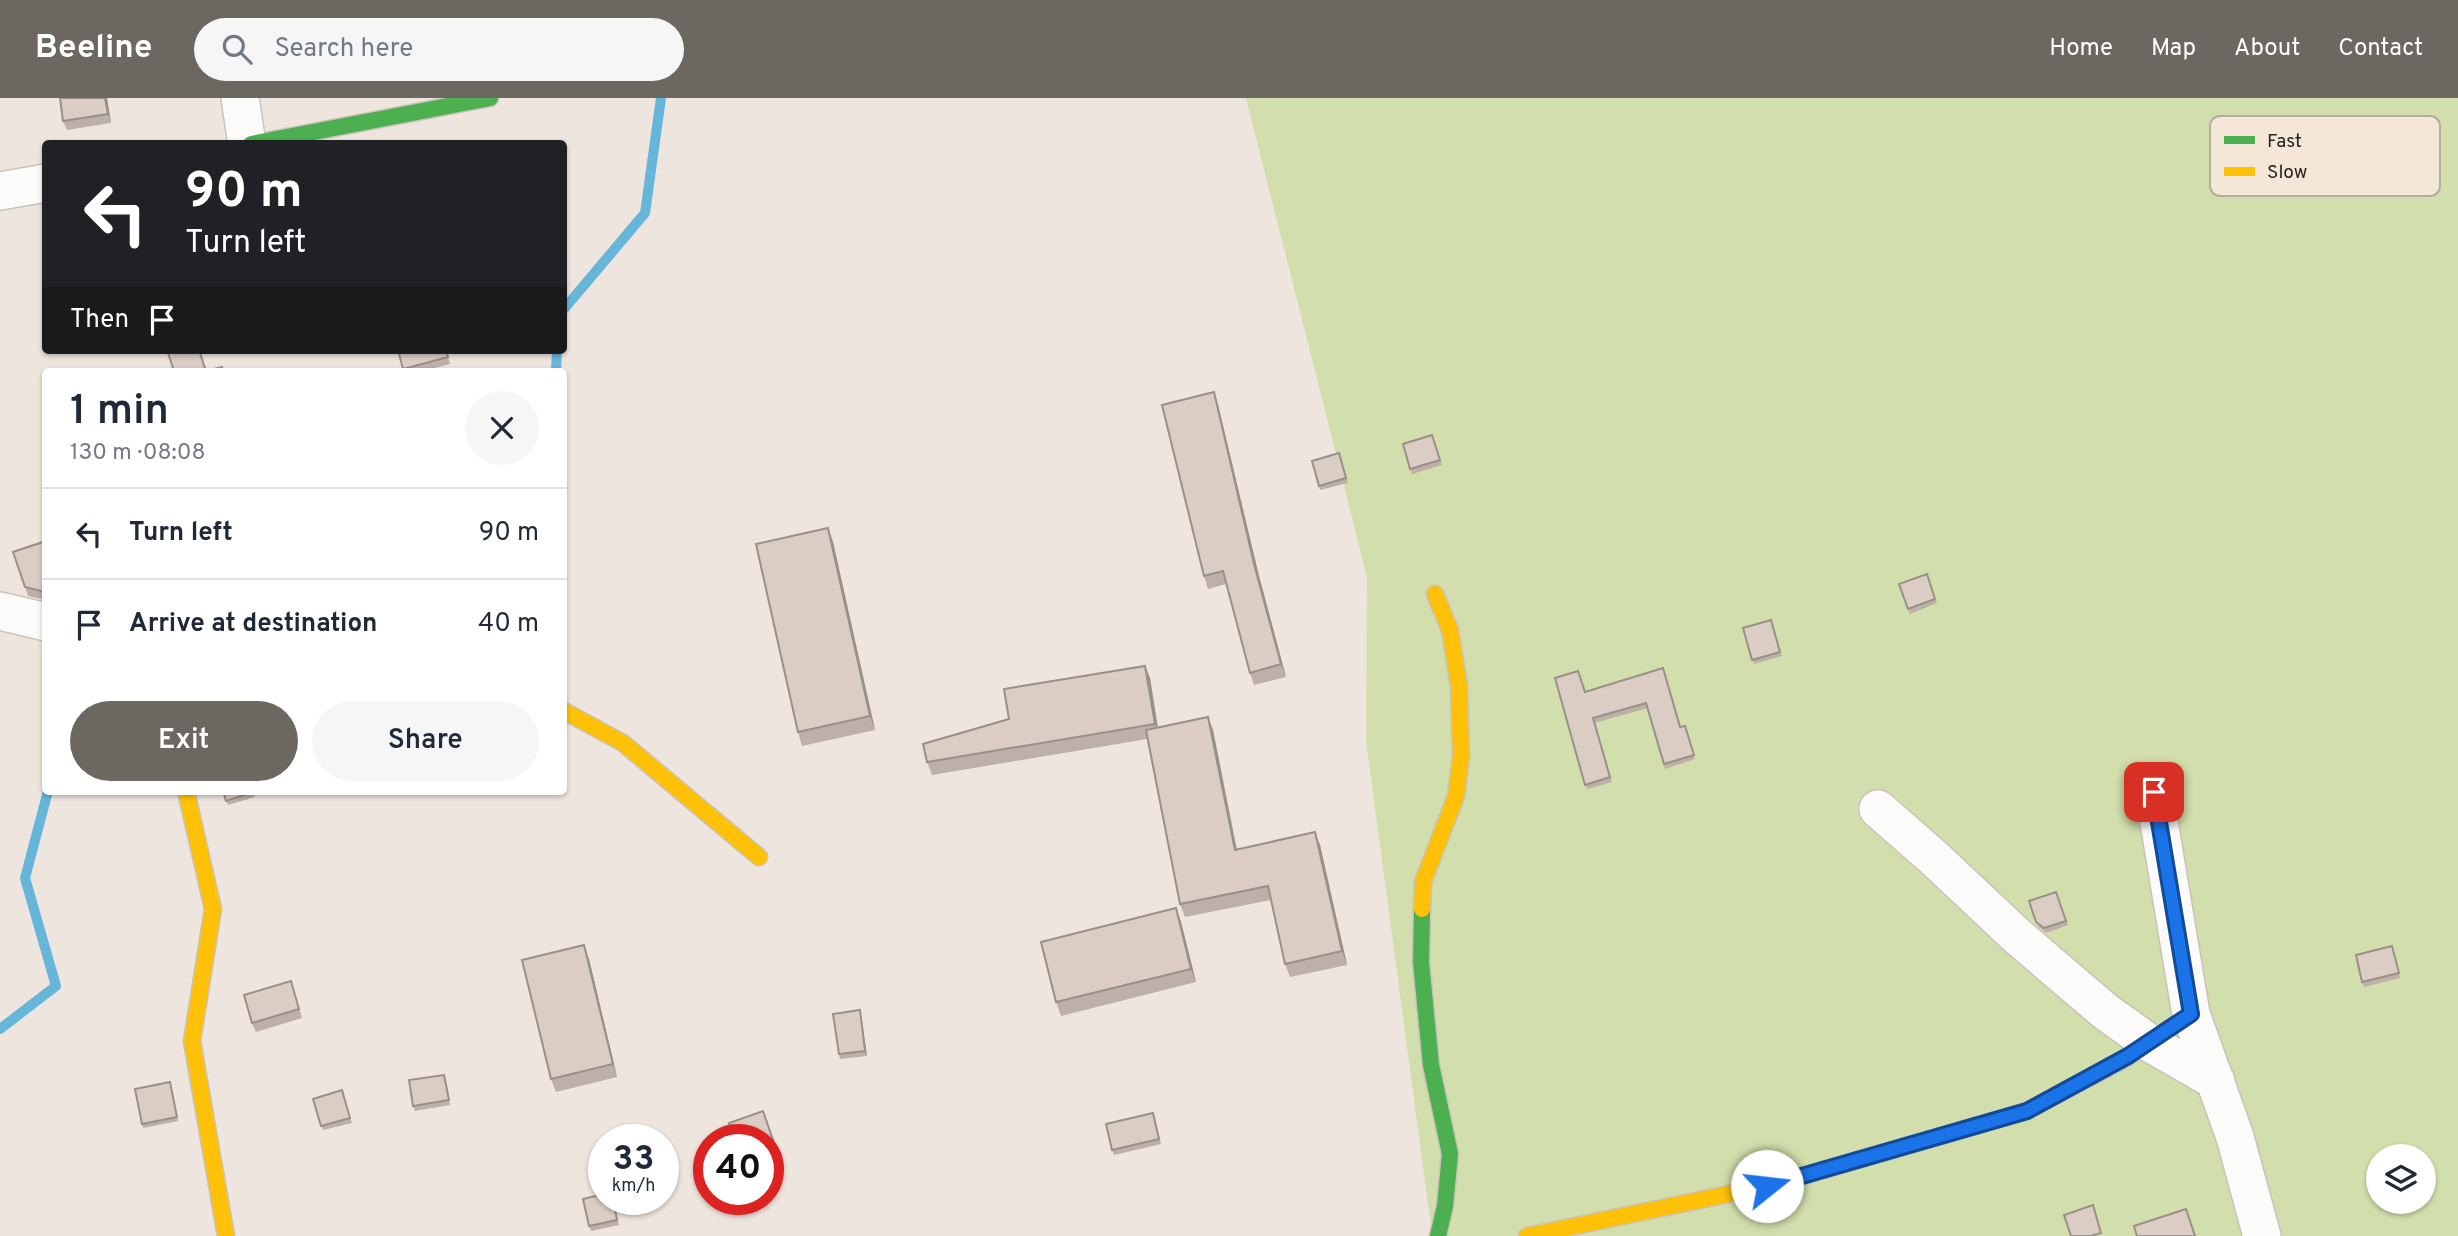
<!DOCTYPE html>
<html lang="en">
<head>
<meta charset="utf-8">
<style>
  :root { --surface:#fff; --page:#f6f6f7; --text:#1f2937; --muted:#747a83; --line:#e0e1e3; --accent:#6d6761 }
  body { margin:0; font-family:Overpass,sans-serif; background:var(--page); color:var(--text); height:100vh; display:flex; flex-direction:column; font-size:26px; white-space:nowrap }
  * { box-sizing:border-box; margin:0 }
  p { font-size:23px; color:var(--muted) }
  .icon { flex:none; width:38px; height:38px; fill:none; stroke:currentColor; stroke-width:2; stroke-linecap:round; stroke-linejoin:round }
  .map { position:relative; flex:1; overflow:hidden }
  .details { position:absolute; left:42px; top:270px; width:525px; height:427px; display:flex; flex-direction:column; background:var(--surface); border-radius:7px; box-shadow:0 2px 5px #0004 }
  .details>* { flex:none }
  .banner { position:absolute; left:42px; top:42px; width:525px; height:214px; border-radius:7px; box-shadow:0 2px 5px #0004; background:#202124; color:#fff; overflow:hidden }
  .controls { position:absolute; left:2366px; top:1046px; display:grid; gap:14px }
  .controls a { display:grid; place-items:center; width:70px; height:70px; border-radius:50%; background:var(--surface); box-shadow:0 2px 5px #0004; font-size:35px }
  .speed { position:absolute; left:588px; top:1026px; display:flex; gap:14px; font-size:35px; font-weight:700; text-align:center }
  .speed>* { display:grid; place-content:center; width:91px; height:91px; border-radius:50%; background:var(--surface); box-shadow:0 2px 5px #0004; line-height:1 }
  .speed small { font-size:18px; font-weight:400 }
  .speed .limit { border:10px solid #d22; background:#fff; color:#111 }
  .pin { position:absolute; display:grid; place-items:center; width:60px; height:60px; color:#fff; margin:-30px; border-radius:14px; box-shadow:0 4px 10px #0006 }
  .me { position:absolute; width:77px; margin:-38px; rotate:74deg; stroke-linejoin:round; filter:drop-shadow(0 0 5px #0008) }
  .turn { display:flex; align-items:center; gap:24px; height:147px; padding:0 28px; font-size:32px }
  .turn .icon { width:91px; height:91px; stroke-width:2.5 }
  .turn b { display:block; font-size:49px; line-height:60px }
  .then { display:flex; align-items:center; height:66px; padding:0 28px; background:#0003; gap:14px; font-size:26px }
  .round { display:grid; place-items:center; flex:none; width:74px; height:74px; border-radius:37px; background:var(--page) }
  .headline { display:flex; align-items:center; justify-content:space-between; height:119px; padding:0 28px }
  h1 { font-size:42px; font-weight:600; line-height:52px }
  .primary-button { display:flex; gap:14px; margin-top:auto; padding:14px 28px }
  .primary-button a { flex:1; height:80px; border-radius:42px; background:var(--accent); color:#fff; font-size:28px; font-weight:600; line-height:80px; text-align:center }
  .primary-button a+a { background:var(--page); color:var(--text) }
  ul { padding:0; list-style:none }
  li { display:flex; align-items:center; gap:21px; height:91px; padding:0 28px; border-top:2px solid var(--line) }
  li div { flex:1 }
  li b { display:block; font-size:26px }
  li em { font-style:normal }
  header { display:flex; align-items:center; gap:42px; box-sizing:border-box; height:98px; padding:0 35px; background:var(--accent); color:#fff }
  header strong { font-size:33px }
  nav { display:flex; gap:38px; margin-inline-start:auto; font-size:24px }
  .search { width:490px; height:63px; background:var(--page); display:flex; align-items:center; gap:18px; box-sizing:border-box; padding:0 24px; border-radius:38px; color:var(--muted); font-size:26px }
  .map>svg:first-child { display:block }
</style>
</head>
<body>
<header>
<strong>Beeline</strong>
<div class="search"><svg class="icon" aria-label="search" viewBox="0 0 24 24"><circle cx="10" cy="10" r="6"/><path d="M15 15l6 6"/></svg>Search here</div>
<nav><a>Home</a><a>Map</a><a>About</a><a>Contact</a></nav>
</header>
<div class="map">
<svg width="2458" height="1138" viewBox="0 0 2458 1138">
  <rect width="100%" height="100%" fill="#eee6de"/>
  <path fill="#d2deab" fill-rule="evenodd" d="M 1246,0 L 2458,0 L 2458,1138 L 1435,1138 L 1430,1121 L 1366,643 L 1367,479 ZM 2378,1059 L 2424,1059 L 2424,1104 L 2378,1104 Z"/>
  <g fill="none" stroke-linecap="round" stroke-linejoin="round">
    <path stroke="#66b6da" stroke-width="10" d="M 564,211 L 645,115 L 661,0
      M 556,273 L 557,252
      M 0,931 L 56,888 L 25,780 L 48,693"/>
    <g stroke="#c9c3bd" stroke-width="40">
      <path id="street" d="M 240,0 L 247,46
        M 0,93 L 46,85
        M 0,513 L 46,524
        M 2154,694 L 2191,916 L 2235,1039 L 2262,1138
        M 1878,711 L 1934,760 L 2017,838 L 2106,914 L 2148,944 L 2216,983"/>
    </g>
    <g stroke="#c9c3bd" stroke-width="19">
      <path id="fast" d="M 251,46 L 490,0
        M 1422,811 L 1421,864 L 1431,967 L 1450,1056 L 1445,1108 L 1438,1138
        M 1796,1080 L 2027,1013 L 2128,959 L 2191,916"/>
    </g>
    <g stroke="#c9c3bd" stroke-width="19">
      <path id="slow" d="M 564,613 L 623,645 L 759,759
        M 186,693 L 213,811 L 192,943 L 226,1138
        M 1422,811 L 1423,784 L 1456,698 L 1461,658 L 1459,588 L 1450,532 L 1435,496
        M 1527,1138 L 1767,1088 L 1796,1080"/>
    </g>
    <use href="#street" stroke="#fcfbfa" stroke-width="37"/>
    <use href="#fast" stroke="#4caf50" stroke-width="16"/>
    <use href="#slow" stroke="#ffc107" stroke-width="16"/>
  </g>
  <path fill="#bcb0a9" d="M 60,0 L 107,0 L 111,25 L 67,32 L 63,23 Z
    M 398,252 L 446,252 L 450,266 L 423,273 L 404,273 Z
    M 1218,307 L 1259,478 L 1286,579 L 1254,587 L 1250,575 L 1226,486 L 1208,491 L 1204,478 Z
    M 1432,337 L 1442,367 L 1412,376 L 1403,346 Z
    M 1341,360 L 1348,385 L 1320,392 L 1319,388 Z
    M 828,430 L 833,444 L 875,632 L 802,648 L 798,634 Z
    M 46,443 L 46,502 L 28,498 L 13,454 Z
    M 1927,476 L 1937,505 L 1910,516 L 1899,486 Z
    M 1771,522 L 1782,558 L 1754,566 L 1743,530 Z
    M 1145,568 L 1150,580 L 1158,629 L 1213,632 L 1237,751 L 1320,747 L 1347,867 L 1290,879 L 1285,866 L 1271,802 L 1185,819 L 1180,806 L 1147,641 L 932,677 L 927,664 L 1009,621 Z
    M 1663,570 L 1681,629 L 1685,628 L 1695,661 L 1665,671 L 1648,610 L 1594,625 L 1612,684 L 1587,691 L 1555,580 L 1585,594 Z
    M 223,693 L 253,693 L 255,699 L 228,707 Z
    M 2056,794 L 2068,827 L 2046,835 L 2038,828 L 2029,803 Z
    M 1176,810 L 1181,824 L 1196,884 L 1061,918 L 1056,904 Z
    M 2392,848 L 2400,880 L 2364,889 L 2362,884 Z
    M 589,861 L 617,979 L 556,994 L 551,981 Z
    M 294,892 L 302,920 L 256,934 L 252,925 Z
    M 861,917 L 867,958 L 840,961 L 839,956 Z
    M 446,981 L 450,1007 L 415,1013 L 413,1008 Z
    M 170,984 L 178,1023 L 143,1030 L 142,1026 Z
    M 342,992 L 352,1025 L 323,1032 L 313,1001 Z
    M 763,1013 L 775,1047 L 768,1050 L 768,1041 Z
    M 1155,1020 L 1161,1046 L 1114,1057 L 1112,1052 Z
    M 604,1101 L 613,1101 L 619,1127 L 591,1133 L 589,1128 Z"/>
  <path fill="#999089" d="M 105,0 L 107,0 L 111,25 L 108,16 Z
    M 1214,294 L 1218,307 L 1259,478 L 1286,579 L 1281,566 L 1254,466 Z
    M 828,430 L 833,444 L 875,632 L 870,618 Z
    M 1145,568 L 1150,580 L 1159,639 L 1155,626 Z
    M 1208,619 L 1213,632 L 1239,765 L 1235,752 Z
    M 1315,734 L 1320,747 L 1347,867 L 1342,853 Z
    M 1176,810 L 1181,824 L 1196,884 L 1191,871 Z
    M 584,847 L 589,861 L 617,979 L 613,966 Z
    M 860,912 L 861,917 L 867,958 L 865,953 Z"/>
  <path fill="#dbcdc4" stroke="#999089" stroke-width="2" d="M 60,0 L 105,0 L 108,16 L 63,23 Z
    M 167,252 L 199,252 L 206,273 L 222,269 L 223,273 L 174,273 Z
    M 398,252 L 446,252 L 448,259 L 403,271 Z
    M 1214,294 L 1254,466 L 1281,566 L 1250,575 L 1223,473 L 1204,478 L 1162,307 Z
    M 1432,337 L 1440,362 L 1410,371 L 1403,346 Z
    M 1339,355 L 1346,380 L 1319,388 L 1312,363 Z
    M 828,430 L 870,618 L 798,634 L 756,446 Z
    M 46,443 L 46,494 L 45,494 L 25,489 L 13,454 Z
    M 1927,476 L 1935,501 L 1908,511 L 1899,486 Z
    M 1771,522 L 1780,554 L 1752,562 L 1743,530 Z
    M 1145,568 L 1155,626 L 927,664 L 923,646 L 1009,621 L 1004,591 Z
    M 1663,570 L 1680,629 L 1685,628 L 1694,657 L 1664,666 L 1646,605 L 1593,620 L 1610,679 L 1585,687 L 1555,580 L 1578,573 L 1585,594 Z
    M 1208,619 L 1235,752 L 1315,734 L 1342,853 L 1285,866 L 1268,788 L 1180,806 L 1146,632 Z
    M 223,693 L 252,693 L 253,694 L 226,703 Z
    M 2056,794 L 2066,823 L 2044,830 L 2036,824 L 2029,803 Z
    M 1176,810 L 1191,871 L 1056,904 L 1041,844 Z
    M 584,847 L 613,966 L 551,981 L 522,862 Z
    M 2392,848 L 2399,875 L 2362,884 L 2356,857 Z
    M 291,883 L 299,911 L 252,925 L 244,897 Z
    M 860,912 L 865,953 L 839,956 L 833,916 Z
    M 444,977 L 449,1002 L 413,1008 L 409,982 Z
    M 170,984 L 177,1019 L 142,1026 L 135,991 Z
    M 342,992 L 350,1020 L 321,1028 L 313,1001 Z
    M 763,1013 L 773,1042 L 768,1044 L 768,1041 L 735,1041 L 729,1025 Z
    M 1153,1015 L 1159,1041 L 1112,1052 L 1106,1026 Z
    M 604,1096 L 604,1101 L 613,1101 L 617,1122 L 589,1128 L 583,1101 Z
    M 2093,1107 L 2101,1135 L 2091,1138 L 2071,1138 L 2064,1117 Z
    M 2186,1111 L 2195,1138 L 2137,1138 L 2134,1128 Z"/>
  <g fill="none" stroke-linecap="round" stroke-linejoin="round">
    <g stroke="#114b97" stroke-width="18">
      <path id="route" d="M 1767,1088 L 2027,1013 L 2128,958 L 2191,916 L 2154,694"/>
    </g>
    <use href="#route" stroke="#1a73e8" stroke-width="12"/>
  </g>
  <rect x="2210" y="18" width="230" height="80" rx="10" fill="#f4e7d8" stroke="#b6aca0" stroke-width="2"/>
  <rect x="2224" y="38" width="31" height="8" fill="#4caf50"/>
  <rect x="2224" y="69" width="31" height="9" fill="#ffc107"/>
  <g font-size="19" fill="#27221d">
    <text x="2267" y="49">Fast</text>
    <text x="2267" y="80">Slow</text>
  </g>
</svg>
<div class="controls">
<a><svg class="icon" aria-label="layers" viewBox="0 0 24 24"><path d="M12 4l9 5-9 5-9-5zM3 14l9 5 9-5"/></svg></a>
</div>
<div class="speed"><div>33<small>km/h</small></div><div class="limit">40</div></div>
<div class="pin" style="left:2154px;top:694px;background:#d93025"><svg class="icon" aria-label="arrive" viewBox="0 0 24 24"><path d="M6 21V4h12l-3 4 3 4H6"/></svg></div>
<svg class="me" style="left:1767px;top:1088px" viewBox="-20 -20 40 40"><circle r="19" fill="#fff"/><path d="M0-13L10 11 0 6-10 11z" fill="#1a73e8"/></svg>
<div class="banner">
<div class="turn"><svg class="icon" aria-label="left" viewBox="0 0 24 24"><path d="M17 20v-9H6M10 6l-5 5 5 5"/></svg><div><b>90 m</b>Turn left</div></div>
<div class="then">Then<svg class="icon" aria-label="arrive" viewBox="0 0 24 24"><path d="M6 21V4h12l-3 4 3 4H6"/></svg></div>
</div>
<section class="details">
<div class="headline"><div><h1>1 min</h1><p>130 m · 08:08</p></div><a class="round"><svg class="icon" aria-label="close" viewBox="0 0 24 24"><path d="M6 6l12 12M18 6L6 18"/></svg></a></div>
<ul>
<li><svg class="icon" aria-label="left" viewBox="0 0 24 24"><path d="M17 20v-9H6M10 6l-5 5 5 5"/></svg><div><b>Turn left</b></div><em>90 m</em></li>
<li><svg class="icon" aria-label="arrive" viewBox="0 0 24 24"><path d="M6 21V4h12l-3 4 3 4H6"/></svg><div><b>Arrive at destination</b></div><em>40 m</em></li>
</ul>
<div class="primary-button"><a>Exit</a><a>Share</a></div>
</section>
</div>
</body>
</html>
